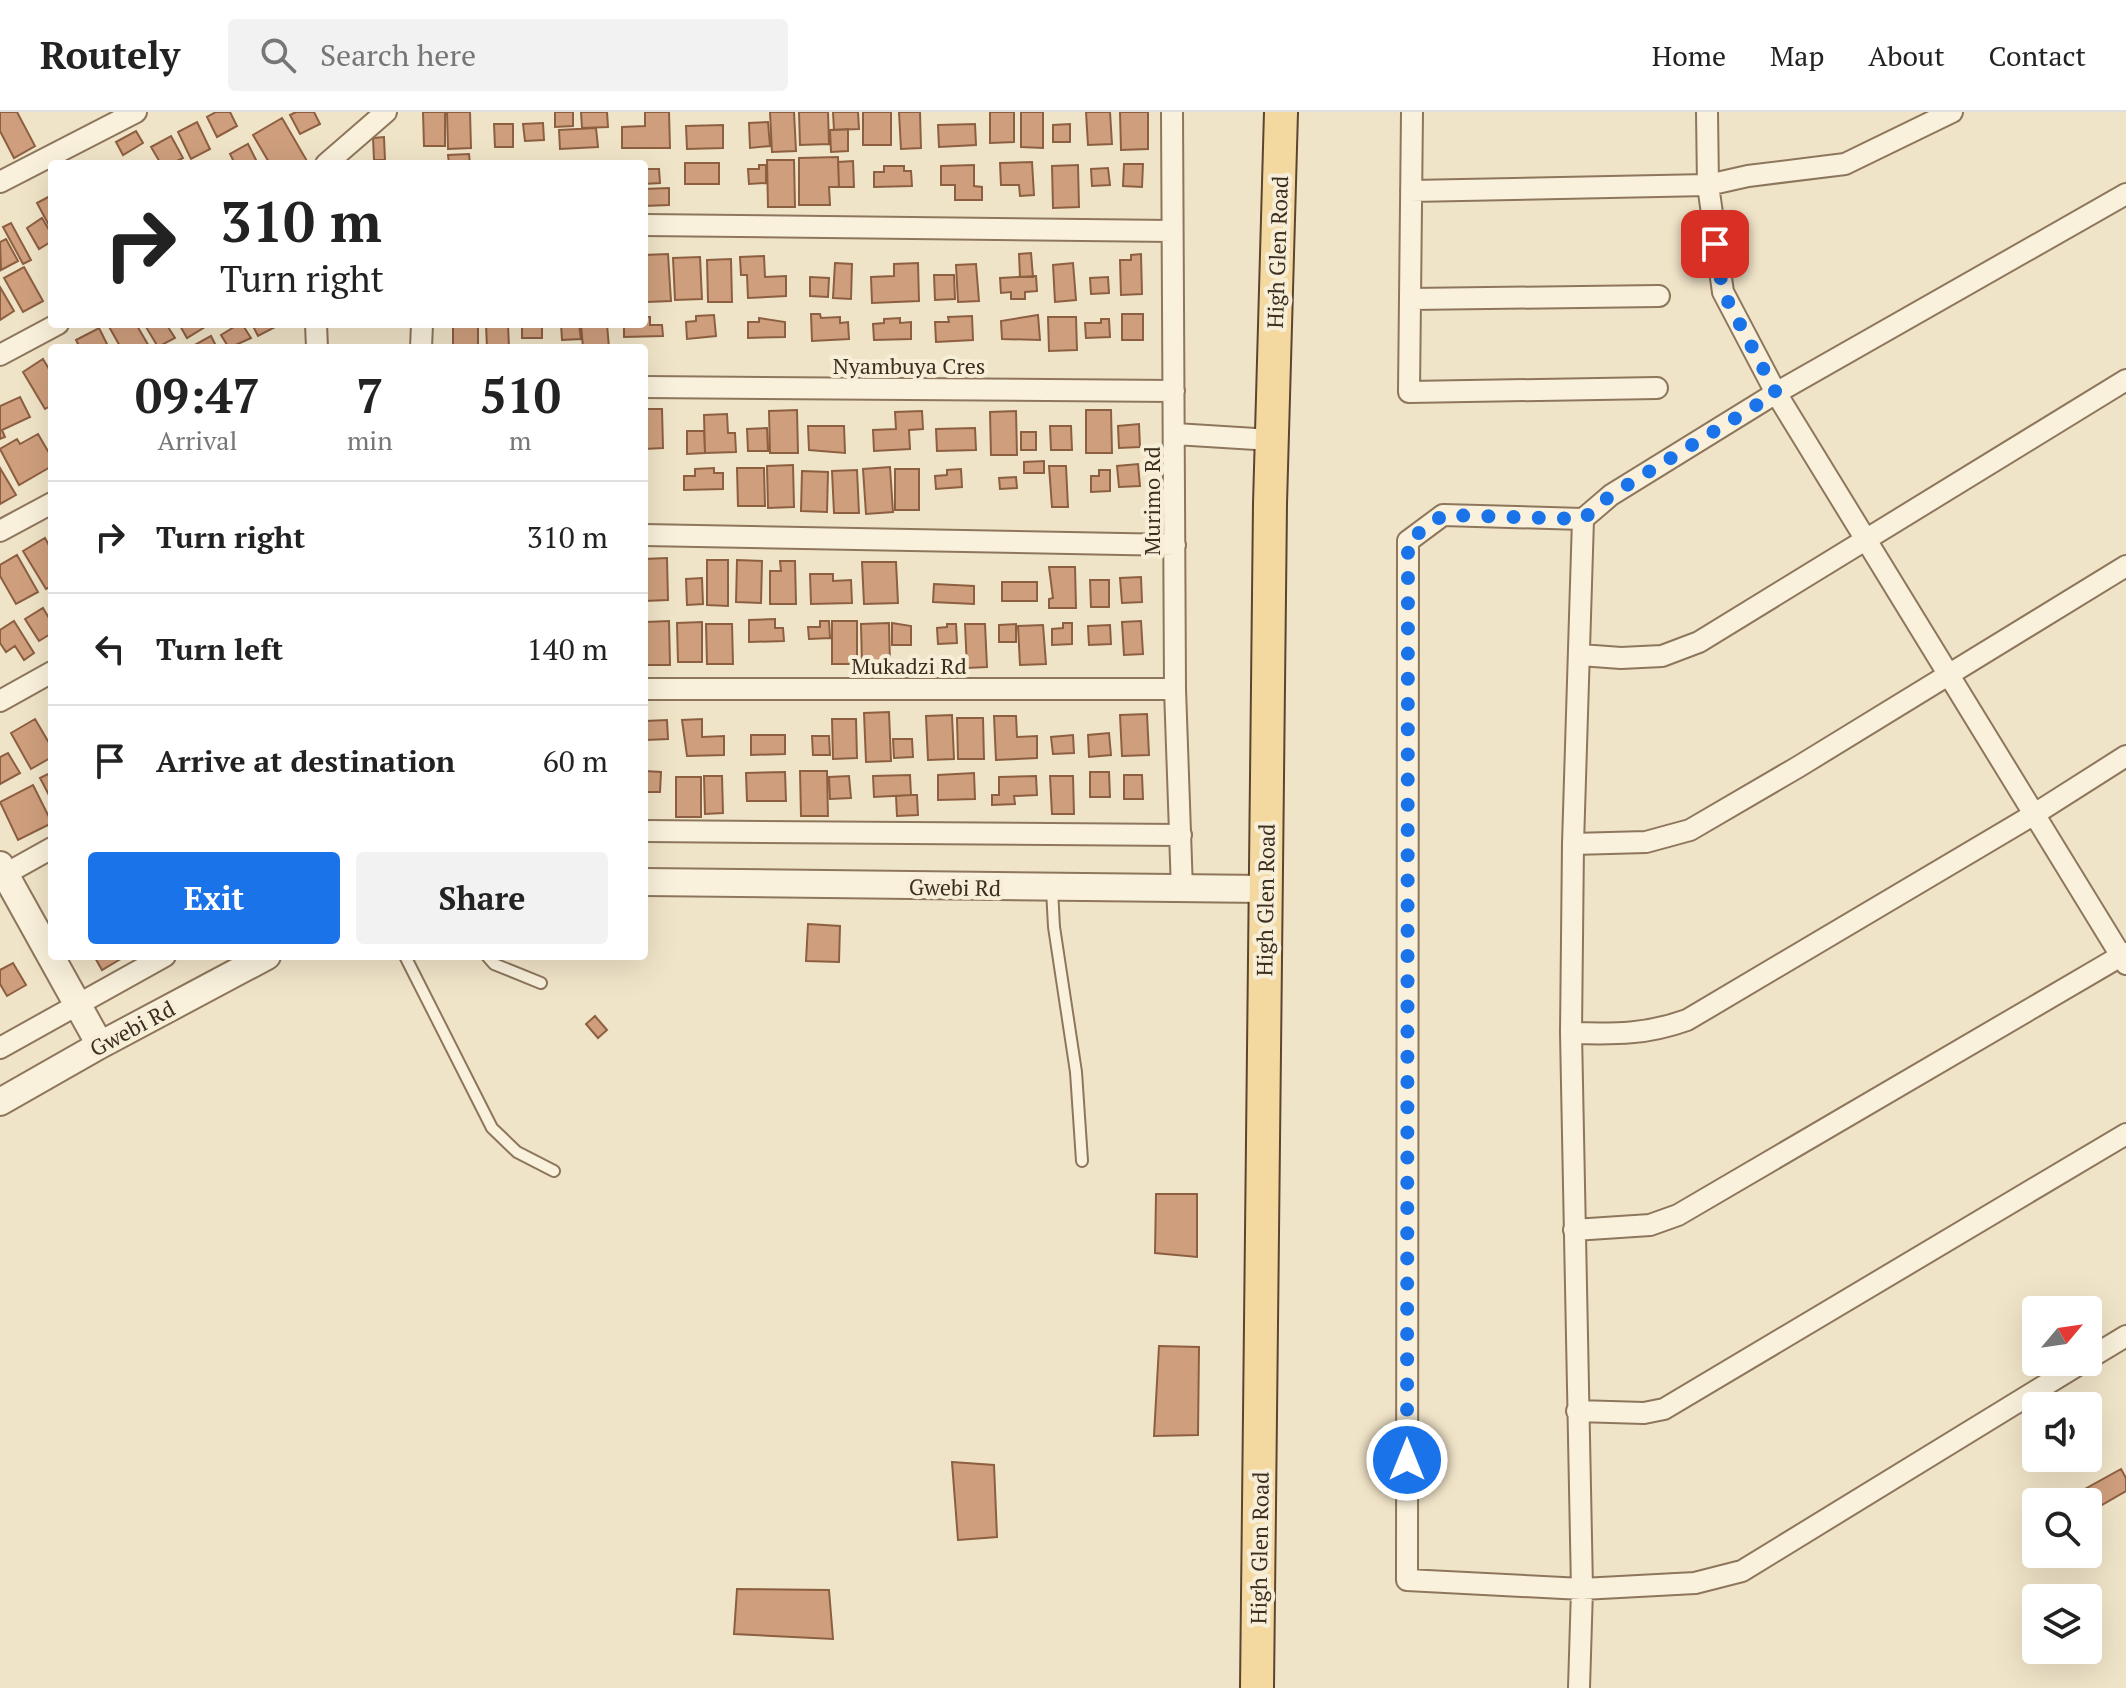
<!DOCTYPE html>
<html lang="en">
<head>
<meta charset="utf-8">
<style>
  :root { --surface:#fff; --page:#f2f2f2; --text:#222; --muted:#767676; --line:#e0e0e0; --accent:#1a73e8 }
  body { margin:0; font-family:"PT Serif",serif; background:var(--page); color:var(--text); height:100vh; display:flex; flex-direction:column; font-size:30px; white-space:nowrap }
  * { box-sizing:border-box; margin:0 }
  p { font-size:26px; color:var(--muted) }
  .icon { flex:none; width:44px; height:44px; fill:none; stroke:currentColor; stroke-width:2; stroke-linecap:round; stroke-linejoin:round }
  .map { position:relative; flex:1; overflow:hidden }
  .details { position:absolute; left:48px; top:232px; width:600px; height:616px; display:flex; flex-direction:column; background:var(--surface); border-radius:8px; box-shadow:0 8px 32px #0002 }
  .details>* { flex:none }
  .banner { position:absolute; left:48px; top:48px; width:600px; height:168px; border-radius:8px; box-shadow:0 8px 32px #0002; background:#fff; color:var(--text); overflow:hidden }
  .needle { width:52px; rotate:61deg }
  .controls { position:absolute; left:2022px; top:1184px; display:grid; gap:16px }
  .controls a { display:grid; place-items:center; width:80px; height:80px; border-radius:8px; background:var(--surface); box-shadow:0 8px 32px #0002; font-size:40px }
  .pin { position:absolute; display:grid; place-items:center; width:68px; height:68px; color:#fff; margin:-34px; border-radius:16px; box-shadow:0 4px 12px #0006 }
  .me { position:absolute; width:88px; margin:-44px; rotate:0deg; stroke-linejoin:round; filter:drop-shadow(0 0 6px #0008) }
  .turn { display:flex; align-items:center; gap:28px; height:168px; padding:0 40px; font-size:36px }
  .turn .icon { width:104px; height:104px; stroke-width:2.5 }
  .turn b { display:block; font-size:56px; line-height:68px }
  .eta { display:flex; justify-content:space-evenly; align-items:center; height:136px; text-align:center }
  .eta b { font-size:48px; font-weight:700; line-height:56px }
  .cta { display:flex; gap:16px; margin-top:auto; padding:16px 40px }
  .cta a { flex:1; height:92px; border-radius:8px; background:var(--accent); color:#fff; font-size:32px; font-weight:700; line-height:92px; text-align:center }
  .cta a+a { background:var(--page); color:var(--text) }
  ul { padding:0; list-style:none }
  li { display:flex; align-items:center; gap:24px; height:112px; padding:0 40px; border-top:2px solid var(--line) }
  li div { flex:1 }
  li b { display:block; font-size:30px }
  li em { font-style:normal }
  header { display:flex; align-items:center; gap:48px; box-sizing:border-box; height:112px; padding:0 40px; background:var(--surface); border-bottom:2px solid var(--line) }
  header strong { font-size:38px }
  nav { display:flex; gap:44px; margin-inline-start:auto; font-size:28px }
  .search { width:560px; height:72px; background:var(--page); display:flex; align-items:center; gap:20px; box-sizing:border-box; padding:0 28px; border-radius:8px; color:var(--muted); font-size:30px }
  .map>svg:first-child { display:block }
</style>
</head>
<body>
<header>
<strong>Routely</strong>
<div class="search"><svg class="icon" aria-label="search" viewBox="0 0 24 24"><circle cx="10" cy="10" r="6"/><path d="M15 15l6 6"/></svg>Search here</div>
<nav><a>Home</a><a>Map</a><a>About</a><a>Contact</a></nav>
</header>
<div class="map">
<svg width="2126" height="1576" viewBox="0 0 2126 1576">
  <rect width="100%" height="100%" fill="#f0e4c8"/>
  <path fill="#cf9f7d" stroke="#8d5f41" stroke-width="2" d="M 0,0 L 17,0 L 35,34 L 14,46 L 0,19 Z
    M 216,0 L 230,0 L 237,14 L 217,25 L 207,5 Z
    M 296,0 L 314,0 L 320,12 L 300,22 L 290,3 Z
    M 423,0 L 445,0 L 445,34 L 424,34 Z
    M 447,0 L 470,0 L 471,36 L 448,37 Z
    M 555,0 L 573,0 L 573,14 L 555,15 Z
    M 581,0 L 607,0 L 608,15 L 582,16 Z
    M 645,0 L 669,0 L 670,36 L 622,36 L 622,15 L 645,14 Z
    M 770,0 L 794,0 L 796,39 L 772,40 Z
    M 799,0 L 828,0 L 829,32 L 800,33 Z
    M 833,0 L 858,0 L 859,17 L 834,18 Z
    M 863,0 L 891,0 L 891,33 L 863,33 Z
    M 899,0 L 920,0 L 921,36 L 901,37 Z
    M 990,0 L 1014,0 L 1014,30 L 990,31 Z
    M 1021,0 L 1043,0 L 1043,36 L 1021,35 Z
    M 1086,0 L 1110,0 L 1112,32 L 1088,33 Z
    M 1120,0 L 1148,0 L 1148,37 L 1121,38 Z
    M 282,6 L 307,49 L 301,52 L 270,52 L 253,23 Z
    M 197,10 L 210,37 L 191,47 L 178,20 Z
    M 768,10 L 770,34 L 750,36 L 749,11 Z
    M 543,11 L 544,28 L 525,29 L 523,12 Z
    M 494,12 L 513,12 L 513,35 L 495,35 Z
    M 975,12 L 976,33 L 939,35 L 938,13 Z
    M 1070,12 L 1070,30 L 1053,30 L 1053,13 Z
    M 723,13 L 723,36 L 687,37 L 686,14 Z
    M 596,16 L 598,35 L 560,37 L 559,18 Z
    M 848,17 L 848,39 L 831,40 L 830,18 Z
    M 136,19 L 143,31 L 123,43 L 116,30 Z
    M 171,24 L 183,46 L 171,52 L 161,52 L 151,35 Z
    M 384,25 L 385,48 L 374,48 L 373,26 Z
    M 248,32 L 257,50 L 235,52 L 230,42 Z
    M 469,42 L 470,52 L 449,52 L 448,43 Z
    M 838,45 L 839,75 L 829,75 L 830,93 L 799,93 L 799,46 Z
    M 767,48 L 794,48 L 795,95 L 768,95 Z
    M 853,49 L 854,75 L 839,75 L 838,50 Z
    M 1032,50 L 1034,83 L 1020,84 L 1019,73 L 1001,73 L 1000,51 Z
    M 685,51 L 719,51 L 719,72 L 685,72 Z
    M 1124,52 L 1143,52 L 1142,75 L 1123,74 Z
    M 759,53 L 766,53 L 766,71 L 749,72 L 748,57 L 759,57 Z
    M 974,53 L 974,74 L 982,75 L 982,88 L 955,88 L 955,73 L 941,73 L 941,54 Z
    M 1078,53 L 1079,95 L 1053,96 L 1052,54 Z
    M 884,54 L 904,54 L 904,59 L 911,59 L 912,74 L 874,75 L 874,60 L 884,60 Z
    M 1108,56 L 1110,73 L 1092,74 L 1091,57 Z
    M 644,57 L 659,57 L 660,71 L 644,72 Z
    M 669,76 L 669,93 L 644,94 L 644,77 Z
    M 52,83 L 52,119 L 37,91 Z
    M 42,106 L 52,123 L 52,129 L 39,137 L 27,116 Z
    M 11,111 L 31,148 L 23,152 L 3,115 Z
    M 6,127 L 18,149 L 1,158 L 0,130 Z
    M 1031,141 L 1033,165 L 1020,165 L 1019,142 Z
    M 668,142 L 671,189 L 647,190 L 644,143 Z
    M 1141,142 L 1142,182 L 1121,183 L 1120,148 L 1131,148 L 1131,143 Z
    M 764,144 L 765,165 L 786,164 L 786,184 L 748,186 L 747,163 L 741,163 L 740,145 Z
    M 700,145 L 702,187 L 675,188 L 673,146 Z
    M 731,147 L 732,190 L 708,190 L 707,148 Z
    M 835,151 L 852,152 L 851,187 L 833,186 Z
    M 918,151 L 919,189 L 872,191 L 871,165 L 894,164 L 894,152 Z
    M 1073,151 L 1076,188 L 1055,190 L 1053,153 Z
    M 976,152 L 979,189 L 958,190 L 956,153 Z
    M 24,155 L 43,189 L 23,200 L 4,166 Z
    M 934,163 L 954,163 L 955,187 L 935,188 Z
    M 1036,164 L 1037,179 L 1025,180 L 1025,187 L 1011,187 L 1011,180 L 1001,181 L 1000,166 Z
    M 810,165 L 829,166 L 828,185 L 810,184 Z
    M 1108,165 L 1109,181 L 1091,182 L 1090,166 Z
    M 0,175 L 14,199 L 0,208 Z
    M 811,202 L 820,202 L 821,206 L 840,205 L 840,211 L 848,210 L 849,227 L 812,229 Z
    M 1122,202 L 1143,202 L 1143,228 L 1122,228 Z
    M 714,203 L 716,224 L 687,227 L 686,210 L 696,209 L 696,204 Z
    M 1038,203 L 1040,228 L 1002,227 L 1001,209 Z
    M 972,204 L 973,228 L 936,230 L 935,210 L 949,210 L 948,205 Z
    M 644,205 L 650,205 L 650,213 L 662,213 L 663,224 L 624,225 L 624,212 L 644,212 Z
    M 1048,205 L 1076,205 L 1077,238 L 1049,239 Z
    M 759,206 L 785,210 L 785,225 L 748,226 L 748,210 L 759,210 Z
    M 900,206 L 900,211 L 911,210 L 911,227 L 874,228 L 873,212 L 884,211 L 884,207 Z
    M 1101,207 L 1109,207 L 1110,225 L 1086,226 L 1085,211 L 1101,211 Z
    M 136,212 L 150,236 L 121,236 L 108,213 Z
    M 152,212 L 166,212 L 175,226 L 158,235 L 146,215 Z
    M 179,212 L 203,212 L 205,215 L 187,226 Z
    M 239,212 L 242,212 L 251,226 L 229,236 L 221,223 Z
    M 252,212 L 276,212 L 277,214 L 258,224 Z
    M 453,212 L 478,212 L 478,236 L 453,236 Z
    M 486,212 L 508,212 L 509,236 L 487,236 Z
    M 522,212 L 542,212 L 542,226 L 522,226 Z
    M 561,212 L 579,212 L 581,227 L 562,228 Z
    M 581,212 L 607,212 L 609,236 L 583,236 Z
    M 99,216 L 109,236 L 80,236 L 76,228 Z
    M 211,224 L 217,236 L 194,236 L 193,234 Z
    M 43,247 L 52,262 L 52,293 L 45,297 L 23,260 Z
    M 20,285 L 30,305 L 2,318 L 5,325 L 0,327 L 0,294 Z
    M 644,297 L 662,297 L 663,336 L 645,337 Z
    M 797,298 L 798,341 L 770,341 L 769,299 Z
    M 1086,298 L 1111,298 L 1112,341 L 1086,341 Z
    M 922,299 L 923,317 L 909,318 L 910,337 L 874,339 L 873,318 L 896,317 L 895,300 Z
    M 1016,299 L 1017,343 L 991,343 L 990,300 Z
    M 727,302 L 728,321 L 735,321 L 736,340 L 705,341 L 704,303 Z
    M 1139,312 L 1140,335 L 1119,336 L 1118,314 Z
    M 808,314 L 844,314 L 845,341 L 809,338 Z
    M 1050,314 L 1071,314 L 1072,338 L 1051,338 Z
    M 767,316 L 768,339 L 748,339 L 747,317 Z
    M 975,316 L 976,338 L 937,339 L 936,317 Z
    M 687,319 L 704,319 L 705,341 L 687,342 Z
    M 1021,320 L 1036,320 L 1036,338 L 1021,338 Z
    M 38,322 L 52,346 L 52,354 L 19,373 L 0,337 L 17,327 L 20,332 Z
    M 1044,349 L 1044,361 L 1024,361 L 1024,350 Z
    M 1138,352 L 1140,374 L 1119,375 L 1117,354 Z
    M 793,353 L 794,395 L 768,396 L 767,354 Z
    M 1049,354 L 1066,354 L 1068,395 L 1052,395 Z
    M 890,355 L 893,400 L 866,402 L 863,357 Z
    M 0,356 L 16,383 L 0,392 Z
    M 714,356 L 714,361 L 723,361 L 723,377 L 684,378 L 684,364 L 695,364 L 695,357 Z
    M 737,356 L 764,356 L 765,394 L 738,394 Z
    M 895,357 L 919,357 L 919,398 L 895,398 Z
    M 961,357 L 962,375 L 936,377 L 935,364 L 947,363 L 947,358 Z
    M 857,358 L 859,401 L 834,401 L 832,359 Z
    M 1099,358 L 1110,358 L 1110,379 L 1091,380 L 1091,364 L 1099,364 Z
    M 802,359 L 828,360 L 827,400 L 801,399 Z
    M 1016,365 L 1017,376 L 1000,377 L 999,366 Z
    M 45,426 L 52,439 L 52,474 L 46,477 L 23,439 Z
    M 17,443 L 38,480 L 16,492 L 0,464 L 0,453 Z
    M 667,446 L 668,488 L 644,489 L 644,447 Z
    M 707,448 L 728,448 L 728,494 L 707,493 Z
    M 737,448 L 762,449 L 761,491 L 736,490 Z
    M 780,449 L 795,449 L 796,492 L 770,492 L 770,459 L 781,459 Z
    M 862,450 L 896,450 L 898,491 L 864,492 Z
    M 1049,455 L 1075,455 L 1076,496 L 1049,496 L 1049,487 L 1053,486 Z
    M 810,462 L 833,462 L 833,469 L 851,468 L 852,491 L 811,492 Z
    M 1141,465 L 1142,490 L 1122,491 L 1120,466 Z
    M 702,466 L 703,492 L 687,493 L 686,467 Z
    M 1090,468 L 1109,468 L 1109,495 L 1091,495 Z
    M 1002,470 L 1037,470 L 1037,489 L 1002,489 Z
    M 934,472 L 974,474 L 974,492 L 933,490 Z
    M 43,496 L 52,511 L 52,521 L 39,529 L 25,507 Z
    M 775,507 L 775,516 L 783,516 L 784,529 L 749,530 L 749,508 Z
    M 14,509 L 34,541 L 24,548 L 15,534 L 6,540 L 0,531 L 0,518 Z
    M 669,509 L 670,553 L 647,553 L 646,510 Z
    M 820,509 L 829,509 L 830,526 L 809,527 L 808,515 L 820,515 Z
    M 832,509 L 857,509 L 857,552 L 832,552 Z
    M 1141,509 L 1143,542 L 1124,543 L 1122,510 Z
    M 702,510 L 702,550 L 678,550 L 677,511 Z
    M 889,511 L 890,552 L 862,553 L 861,512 Z
    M 892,511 L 911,514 L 911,533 L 892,533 Z
    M 1063,511 L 1072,511 L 1072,532 L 1052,533 L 1052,517 L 1063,516 Z
    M 706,512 L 732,512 L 733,552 L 707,552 Z
    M 947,512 L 956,512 L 957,531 L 938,532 L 937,516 L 947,515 Z
    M 965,512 L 985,512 L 987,555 L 967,556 Z
    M 1016,512 L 1016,530 L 999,530 L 999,513 Z
    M 1043,513 L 1046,552 L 1020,553 L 1018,514 Z
    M 1110,513 L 1111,532 L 1089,533 L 1088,514 Z
    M 889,600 L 891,649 L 866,650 L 864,601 Z
    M 1147,602 L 1149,643 L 1122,644 L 1120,603 Z
    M 952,603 L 954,647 L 928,648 L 926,604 Z
    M 994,604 L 1016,604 L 1017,625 L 1037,624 L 1037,646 L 996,648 Z
    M 957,606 L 983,606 L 984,647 L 958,647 Z
    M 35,607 L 52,636 L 52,645 L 31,657 L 11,621 Z
    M 702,607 L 702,625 L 724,624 L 724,643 L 687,644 L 682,608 Z
    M 832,607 L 856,607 L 857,646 L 833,647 Z
    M 667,608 L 668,627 L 646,628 L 645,609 Z
    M 1109,621 L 1111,643 L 1089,645 L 1088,623 Z
    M 751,623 L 785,623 L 785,642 L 751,643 Z
    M 1073,623 L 1074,641 L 1053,642 L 1051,625 Z
    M 812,624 L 829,624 L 830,643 L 813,643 Z
    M 893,627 L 912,627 L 913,645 L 894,646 Z
    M 8,641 L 20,661 L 0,672 L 0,645 Z
    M 644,659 L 661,660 L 660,680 L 644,680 Z
    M 800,659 L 827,659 L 828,704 L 801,704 Z
    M 52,660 L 52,687 L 51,687 L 40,666 Z
    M 785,660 L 786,689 L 747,689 L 746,661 Z
    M 1090,660 L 1109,660 L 1110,685 L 1090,685 Z
    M 974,661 L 975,687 L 938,688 L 938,663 Z
    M 910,663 L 911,683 L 874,685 L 873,664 Z
    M 1124,663 L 1142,663 L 1143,687 L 1124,687 Z
    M 704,664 L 722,664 L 723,701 L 705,702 Z
    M 849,664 L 851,686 L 830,687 L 829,665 Z
    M 1036,664 L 1037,683 L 1014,684 L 1015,692 L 992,693 L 992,683 L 999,683 L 999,665 Z
    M 1050,664 L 1073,664 L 1074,702 L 1052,702 Z
    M 676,665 L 701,665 L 701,705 L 676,705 Z
    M 33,673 L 52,711 L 18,728 L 0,690 Z
    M 911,683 L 917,683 L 918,703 L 897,704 L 896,684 Z
    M 808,812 L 840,814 L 839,850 L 806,849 Z
    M 94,844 L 124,844 L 124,845 L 102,858 Z
    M 13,851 L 26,873 L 7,884 L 0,872 L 0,858 Z
    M 595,904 L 607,918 L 598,926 L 586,912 Z
    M 1156,1082 L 1197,1082 L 1197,1145 L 1155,1141 Z
    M 1159,1234 L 1199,1235 L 1198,1323 L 1154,1324 Z
    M 952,1350 L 994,1353 L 997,1425 L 958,1428 Z
    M 2121,1357 L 2126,1366 L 2126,1379 L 2088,1401 L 2088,1390 L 2080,1390 L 2076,1382 Z
    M 737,1477 L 829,1478 L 833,1527 L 734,1522 Z"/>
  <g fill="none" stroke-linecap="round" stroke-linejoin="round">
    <g stroke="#8d765c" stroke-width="14">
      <path id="service" d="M 1052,777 L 1054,815 L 1076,960 L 1082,1049
        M 405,844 L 492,1016 L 517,1040 L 554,1059
        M 487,844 L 494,852 L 541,871"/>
    </g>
    <g stroke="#8d765c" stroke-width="24">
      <path id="minor" d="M 1172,0 L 1175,577 L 1182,778
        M 1412,0 L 1409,280 L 1657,276
        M 1707,0 L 1708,73 L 1723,180 L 1776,281 L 2126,852
        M 326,52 L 386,0
        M 0,70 L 136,0
        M 1411,79 L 1708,73 L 1748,64 L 1845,52 L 1952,0
        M 644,113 L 1172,119
        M 1411,187 L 1659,184
        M 316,212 L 317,236
        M 421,236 L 422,212
        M 0,243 L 58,212
        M 644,275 L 1174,279
        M 1175,322 L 1272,328
        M 1583,407 L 1443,403 L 1408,429 L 1407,1468 L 1582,1477 L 1695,1471 L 1742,1459 L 2083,1250
        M 0,419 L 52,391
        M 644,423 L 1175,433
        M 1580,543 L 1621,546 L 1662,544 L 1699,530 L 2126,268
        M 644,577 L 1175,577
        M 0,589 L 52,560
        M 644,719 L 1181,723
        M 1573,732 L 1646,730 L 1690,718 L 1798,655 L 2126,454
        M 0,765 L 52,736
        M 1571,921 C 1615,922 1645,923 1687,908 L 2033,703 L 2126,644
        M 0,936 L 165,844
        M 1574,1118 L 1650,1113 L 1678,1103 L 2126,841
        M 2088,1247 L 2126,1224
        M 1577,1299 L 1644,1301 L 1664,1297 L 2126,1022
        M 1579,1576 L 1582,1477 L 1571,921 L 1573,732 L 1583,407 L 1611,383 L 1776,281 L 2126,82"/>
    </g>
    <g stroke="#8d765c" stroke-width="30">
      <path id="tertiary" d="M 0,753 L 100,933
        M 644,770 L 1265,777
        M 0,990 L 100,933 L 267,844"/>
    </g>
    <g stroke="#5b4430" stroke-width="36">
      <path id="primary" d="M 1257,1576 L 1270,392 L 1281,0"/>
    </g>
    <use href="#service" stroke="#faf1dc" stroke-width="10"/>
    <use href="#minor" stroke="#faf1dc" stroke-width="20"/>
    <use href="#tertiary" stroke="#faf1dc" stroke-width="26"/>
    <use href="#primary" stroke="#f3d9a0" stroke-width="32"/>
  </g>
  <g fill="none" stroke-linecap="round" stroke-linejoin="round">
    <path stroke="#1a73e8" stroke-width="14" stroke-dasharray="0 25.2" d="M 1407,1348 L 1408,429 L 1443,403 L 1583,407 L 1611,383 L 1776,281 L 1723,180 L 1715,132"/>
  </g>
  <g text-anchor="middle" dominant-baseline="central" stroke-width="8" stroke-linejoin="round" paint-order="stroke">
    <g font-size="22" fill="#3d2e20" stroke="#f7eed8">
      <text transform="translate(1277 140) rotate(-88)">High Glen Road</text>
      <text x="909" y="253">Nyambuya Cres</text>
      <text transform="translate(1151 389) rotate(-90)">Murimo Rd</text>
      <text x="909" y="553">Mukadzi Rd</text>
      <text transform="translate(955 775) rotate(1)">Gwebi Rd</text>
      <text transform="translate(1265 788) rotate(-89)">High Glen Road</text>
      <text transform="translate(132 916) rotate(-28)">Gwebi Rd</text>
      <text transform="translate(1259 1436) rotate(-89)">High Glen Road</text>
    </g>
  </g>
</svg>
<div class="controls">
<a><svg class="needle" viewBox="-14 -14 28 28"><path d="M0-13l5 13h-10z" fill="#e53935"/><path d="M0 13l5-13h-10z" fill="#767676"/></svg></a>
<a><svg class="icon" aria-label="sound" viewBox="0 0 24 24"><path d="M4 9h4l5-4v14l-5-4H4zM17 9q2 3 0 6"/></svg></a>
<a><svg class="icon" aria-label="search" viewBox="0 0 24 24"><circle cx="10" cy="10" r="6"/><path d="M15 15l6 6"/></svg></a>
<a><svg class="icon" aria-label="layers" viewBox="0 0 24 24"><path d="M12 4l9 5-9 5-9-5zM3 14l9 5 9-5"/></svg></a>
</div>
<div class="pin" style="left:1715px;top:132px;background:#d93025"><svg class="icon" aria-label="arrive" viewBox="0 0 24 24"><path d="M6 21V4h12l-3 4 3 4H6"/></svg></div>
<svg class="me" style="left:1407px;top:1348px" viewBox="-20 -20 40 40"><circle r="17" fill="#1a73e8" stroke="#fff" stroke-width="3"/><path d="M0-11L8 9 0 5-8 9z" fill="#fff"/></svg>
<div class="banner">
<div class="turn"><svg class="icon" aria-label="right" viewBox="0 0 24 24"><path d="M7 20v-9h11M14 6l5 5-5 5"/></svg><div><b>310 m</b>Turn right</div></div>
</div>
<section class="details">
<div class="eta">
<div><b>09:47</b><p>Arrival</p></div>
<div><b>7</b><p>min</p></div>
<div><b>510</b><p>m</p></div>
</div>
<ul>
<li><svg class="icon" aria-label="right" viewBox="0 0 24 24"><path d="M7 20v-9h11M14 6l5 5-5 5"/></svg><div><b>Turn right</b></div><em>310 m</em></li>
<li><svg class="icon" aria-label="left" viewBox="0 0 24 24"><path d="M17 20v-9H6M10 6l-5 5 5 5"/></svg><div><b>Turn left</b></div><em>140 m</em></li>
<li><svg class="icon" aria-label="arrive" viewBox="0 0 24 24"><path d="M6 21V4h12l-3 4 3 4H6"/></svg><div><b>Arrive at destination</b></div><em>60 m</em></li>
</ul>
<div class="cta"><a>Exit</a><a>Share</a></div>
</section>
</div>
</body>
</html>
